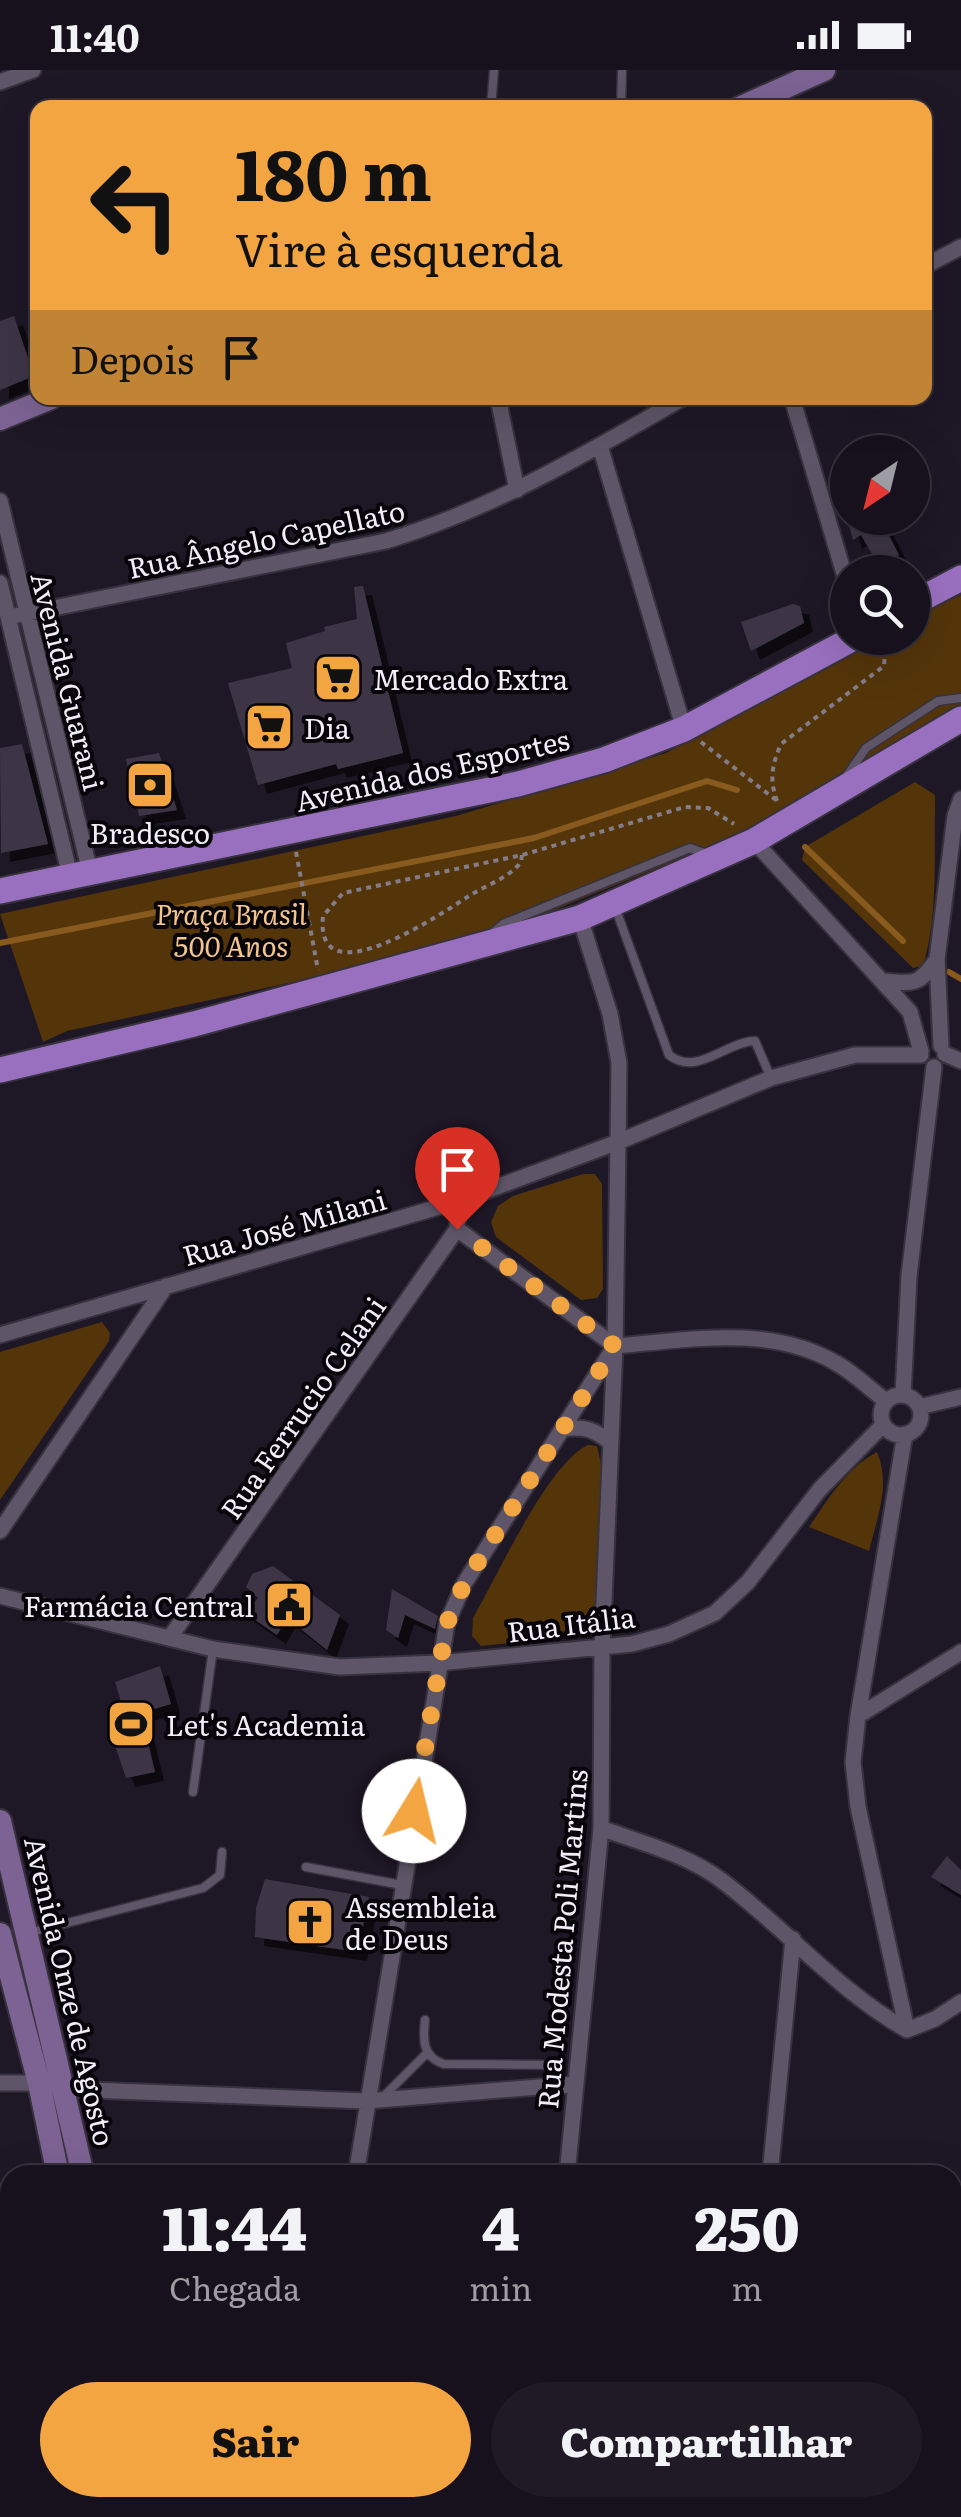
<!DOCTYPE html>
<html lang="pt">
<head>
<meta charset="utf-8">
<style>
  :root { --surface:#16111c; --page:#1f1a25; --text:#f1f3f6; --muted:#9e9da3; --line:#35313b; --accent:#f2a541 }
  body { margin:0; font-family:Literata,serif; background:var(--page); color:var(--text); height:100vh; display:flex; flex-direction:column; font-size:38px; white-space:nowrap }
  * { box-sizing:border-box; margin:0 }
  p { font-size:32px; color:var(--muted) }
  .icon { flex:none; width:55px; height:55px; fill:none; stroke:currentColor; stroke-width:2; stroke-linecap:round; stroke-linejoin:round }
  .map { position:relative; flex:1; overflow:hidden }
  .drawer { position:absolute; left:0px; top:2095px; width:962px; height:352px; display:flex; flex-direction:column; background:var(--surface); border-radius:30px 30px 0 0; box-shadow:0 10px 40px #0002,0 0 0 2px var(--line) }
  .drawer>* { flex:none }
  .hud { position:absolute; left:30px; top:30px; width:902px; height:305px; border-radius:20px; box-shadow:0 10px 40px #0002,0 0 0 2px var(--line); background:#f2a541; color:#111; overflow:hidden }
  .needle { width:65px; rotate:215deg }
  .buttons { position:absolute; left:830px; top:365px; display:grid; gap:20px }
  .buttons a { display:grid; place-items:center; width:100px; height:100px; border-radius:50%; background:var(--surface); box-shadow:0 10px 40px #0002,0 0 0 2px var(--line); font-size:50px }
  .pin { position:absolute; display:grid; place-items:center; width:85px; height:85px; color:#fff; margin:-102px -42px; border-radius:50% 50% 50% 0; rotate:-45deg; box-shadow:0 0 10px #0007 }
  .pin .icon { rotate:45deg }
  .me { position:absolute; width:110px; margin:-55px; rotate:9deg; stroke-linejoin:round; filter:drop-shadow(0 0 8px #0008) }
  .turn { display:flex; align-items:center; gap:35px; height:210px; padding:0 40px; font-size:45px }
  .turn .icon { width:130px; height:130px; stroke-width:2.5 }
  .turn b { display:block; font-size:70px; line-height:85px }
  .then { display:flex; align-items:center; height:95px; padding:0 40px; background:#0003; gap:20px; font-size:38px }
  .eta { display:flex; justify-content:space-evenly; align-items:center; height:170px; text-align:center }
  .eta b { font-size:60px; font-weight:800; line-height:70px }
  .button { display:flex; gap:20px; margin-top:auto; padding:20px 40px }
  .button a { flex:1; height:115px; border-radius:60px; background:var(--accent); color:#111; font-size:40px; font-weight:800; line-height:115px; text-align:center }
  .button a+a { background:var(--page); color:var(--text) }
  .status { display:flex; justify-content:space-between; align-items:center; height:70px; padding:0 50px; background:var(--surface); direction:ltr }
  .status svg { height:28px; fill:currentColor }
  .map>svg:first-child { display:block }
</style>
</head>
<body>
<div class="status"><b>11:40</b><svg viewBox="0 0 49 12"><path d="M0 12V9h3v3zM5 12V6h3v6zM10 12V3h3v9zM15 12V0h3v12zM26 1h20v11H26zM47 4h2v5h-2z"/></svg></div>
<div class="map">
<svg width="961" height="2447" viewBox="0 0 961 2447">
  <defs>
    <filter id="shadow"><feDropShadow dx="9" dy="9" stdDeviation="0" flood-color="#0009"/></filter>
  </defs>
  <rect width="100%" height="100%" fill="#1e1726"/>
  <path fill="#54350a" d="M 961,525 L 961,644 L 748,761 L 473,873 L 67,961 L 43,972 L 0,844 L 456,746 L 666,683 L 877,568 L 912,568 L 913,548 Z
    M 915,712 L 935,725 L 935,739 C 934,790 938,847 923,896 L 913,898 L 802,790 L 805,777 Z
    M 583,1104 L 595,1104 L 602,1114 L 603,1219 L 597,1228 L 581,1230 L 496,1167 L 491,1152 L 498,1136 L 513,1126 Z
    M 102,1252 L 110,1263 L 109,1271 L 0,1430 L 0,1282 Z
    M 588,1375 L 597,1376 L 601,1394 L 598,1560 L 589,1565 L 481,1576 L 472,1566 L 473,1548 C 497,1507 548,1393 588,1375 Z
    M 877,1382 C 891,1414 877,1448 869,1481 L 809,1457 C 828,1429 847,1398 877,1382 Z"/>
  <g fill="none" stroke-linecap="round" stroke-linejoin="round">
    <path stroke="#895a1d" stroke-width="6" d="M 805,777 L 903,871
      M 0,873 L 534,768 L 707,711 L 737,720
      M 949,902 L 961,909"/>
  </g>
  <path fill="#3d3545" filter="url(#shadow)" d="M 14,246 L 34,306 L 0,320 L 0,251 Z
    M 847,448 L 880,448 L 899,485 L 879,496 L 861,465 L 853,470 Z
    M 363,516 L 403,683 L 338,699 L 336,694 L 258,715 L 228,613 L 292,598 L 286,573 L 325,561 L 324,557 L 357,549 L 354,517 Z
    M 793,534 L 800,536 L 804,553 L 751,581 L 741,552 Z
    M 22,674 L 48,774 L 1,783 L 0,678 Z
    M 159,683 L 177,740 L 139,746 L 126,689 Z
    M 273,1496 L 340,1545 L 327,1580 L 287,1548 L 277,1565 L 245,1543 L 258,1528 L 246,1517 L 252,1504 Z
    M 392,1519 L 438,1546 L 435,1559 L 405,1545 L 398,1568 L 386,1560 Z
    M 160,1596 L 171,1634 L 141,1643 L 155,1702 L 126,1708 L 110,1660 L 126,1649 L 115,1612 Z
    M 947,1786 L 961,1800 L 961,1825 L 931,1807 Z
    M 265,1809 L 369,1827 L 358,1882 L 255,1867 L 256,1838 Z"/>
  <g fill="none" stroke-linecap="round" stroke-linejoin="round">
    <g stroke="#37323d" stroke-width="11">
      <path id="service" d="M 491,38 L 494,0
        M 621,38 L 622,0
        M 846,707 L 866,678 L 938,631 L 961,628
        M 615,837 L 669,985 C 697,1007 725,972 755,971 L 771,1008
        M 494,862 L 503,854 L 690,778 L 710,785
        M 193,1722 L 213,1579
        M 306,1797 L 402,1815
        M 32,1862 L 203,1818 L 220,1805 L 222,1782
        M 425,1950 C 423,1969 422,1987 444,1994 L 556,1995
        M 381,2029 L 427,1983"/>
    </g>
    <g stroke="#37323d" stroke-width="19">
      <path id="minor" d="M 0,12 L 33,0
        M 925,196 L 961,177
        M 498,328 L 517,420
        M 792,328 L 848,517
        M 600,376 L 684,659
        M 0,431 L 90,802
        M 0,513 L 70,806
        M 9,547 L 386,471 C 492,439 588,383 683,328
        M 754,771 L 910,942 L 921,981
        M 884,911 C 915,914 919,915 937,889
        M 941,976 L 937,889 L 955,746 L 961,729
        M 945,984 L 961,991
        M 457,1159 L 615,1276 C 689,1270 769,1254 836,1293 C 854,1303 870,1319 886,1331
        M 0,1265 L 459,1131 L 618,1072 L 771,1008 L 855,985 L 921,985
        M 903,1325 L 909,1206 L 934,997
        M881 1345a20 20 0 1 1 40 0a20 20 0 1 1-40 0Z
        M 919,1337 L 961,1327
        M 562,1359 C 584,1356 594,1359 611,1373
        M 905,1364 L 858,1646 L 853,1692 L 858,1737 L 907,1960
        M 0,1461 L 166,1216
        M 0,1526 L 213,1579 L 340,1597 L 439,1593 L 632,1574 L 669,1564 L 715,1543 L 748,1512 L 820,1419 L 883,1355
        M 171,1566 L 457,1159 L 459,1131
        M 858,1646 L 961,1582
        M 601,1758 C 641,1773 686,1784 721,1810 C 784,1857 838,1921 907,1960 L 935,1949 L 961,1932
        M 0,2013 L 39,2013 L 65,2019 L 366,2031 L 575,2014
        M 356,2105 L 447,1553 L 464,1514 L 613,1279
        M 567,2105 L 601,1758 L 602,1577 L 615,1276 L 618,1072 L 619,993 L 610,944 L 580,848
        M 770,2105 L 793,1869
        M 952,2280 L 961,2242
        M 310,2447 L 312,2438
        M 538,2447 L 539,2438
        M 743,2447 L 743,2438
        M 920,2447 L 921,2438"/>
    </g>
    <g stroke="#37323d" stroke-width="26">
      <path id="secondary" d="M 739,38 L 824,0
        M 0,349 L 51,328
        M 0,1751 L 83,2105
        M 0,1864 L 39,2013 L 58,2105
        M 144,2438 L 146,2447
        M 172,2438 L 174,2447"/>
    </g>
    <g stroke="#37323d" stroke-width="29">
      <path id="primary" d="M 912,534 L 961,508
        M 0,821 L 518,714 L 604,690 L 684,659 L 854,568
        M 0,1000 L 194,954 L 580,848 L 754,771 L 961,649"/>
    </g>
    <path stroke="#837d8a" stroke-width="4" stroke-dasharray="5 5" stroke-linecap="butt" d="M 701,672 L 776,730
      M 777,731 C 769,709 772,695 781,674 L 884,596 L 885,584 L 875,568
      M 296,782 L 318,900
      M 522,785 L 521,792 C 509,808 486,815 469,826 C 441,844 314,930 323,846 L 343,823 L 522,785 L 685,737 L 708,738 L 734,754"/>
    <use href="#service" stroke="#5e5668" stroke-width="8"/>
    <use href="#minor" stroke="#5e5668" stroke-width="15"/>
    <use href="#secondary" stroke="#7c6394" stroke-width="22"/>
    <use href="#primary" stroke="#9970c0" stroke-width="25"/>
  </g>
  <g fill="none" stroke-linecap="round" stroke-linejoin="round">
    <path stroke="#f2a541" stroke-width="18" stroke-dasharray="0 32.4" d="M 414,1741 L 447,1553 L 464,1514 L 615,1276 L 457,1159"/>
  </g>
  <defs>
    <g id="supermarket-square" transform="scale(2.5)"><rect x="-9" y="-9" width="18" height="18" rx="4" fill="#f2a541" stroke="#07050a"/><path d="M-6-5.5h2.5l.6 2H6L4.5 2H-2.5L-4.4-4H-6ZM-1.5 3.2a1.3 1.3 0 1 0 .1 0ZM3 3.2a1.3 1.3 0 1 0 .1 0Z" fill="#111"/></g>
    <g id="bank-square" transform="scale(2.5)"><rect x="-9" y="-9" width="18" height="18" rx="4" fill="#f2a541" stroke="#07050a"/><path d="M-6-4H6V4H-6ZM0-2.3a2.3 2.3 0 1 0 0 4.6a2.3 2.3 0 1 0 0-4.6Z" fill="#111"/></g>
    <g id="civic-square" transform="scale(2.5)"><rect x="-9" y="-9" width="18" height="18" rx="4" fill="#f2a541" stroke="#07050a"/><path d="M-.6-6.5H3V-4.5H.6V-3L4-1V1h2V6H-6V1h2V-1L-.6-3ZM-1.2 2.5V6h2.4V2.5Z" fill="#111"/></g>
    <g id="stadium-square" transform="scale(2.5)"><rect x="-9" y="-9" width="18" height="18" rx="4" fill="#f2a541" stroke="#07050a"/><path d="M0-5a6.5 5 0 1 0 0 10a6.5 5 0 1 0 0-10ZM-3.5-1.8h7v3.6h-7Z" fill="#111"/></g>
    <g id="church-square" transform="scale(2.5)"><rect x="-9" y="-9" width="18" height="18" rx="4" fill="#f2a541" stroke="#07050a"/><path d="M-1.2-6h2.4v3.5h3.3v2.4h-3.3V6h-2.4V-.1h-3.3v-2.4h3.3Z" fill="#111"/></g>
  </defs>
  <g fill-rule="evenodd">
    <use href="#supermarket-square" x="338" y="608"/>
    <use href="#supermarket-square" x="269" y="657"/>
    <use href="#bank-square" x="150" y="715"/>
    <use href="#civic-square" x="289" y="1535"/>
    <use href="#stadium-square" x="131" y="1654"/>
    <use href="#church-square" x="310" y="1852"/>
  </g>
  <g text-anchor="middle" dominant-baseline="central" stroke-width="8" stroke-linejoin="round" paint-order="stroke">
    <g font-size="28" fill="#f2edf8" stroke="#07050a">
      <text transform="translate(266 468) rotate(-12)">Rua Ângelo Capellato</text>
      <text transform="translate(69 611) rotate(76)">Avenida Guarani</text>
      <text transform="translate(432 699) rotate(-13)">Avenida dos Esportes</text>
      <text transform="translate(284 1156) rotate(-16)">Rua José Milani</text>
      <text transform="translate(302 1337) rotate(-55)">Rua Ferrucio Celani</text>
      <text transform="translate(571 1553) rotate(-7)">Rua Itália</text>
      <text transform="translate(561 1869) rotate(-85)">Rua Modesta Poli Martins</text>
      <text transform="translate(71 1921) rotate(77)">Avenida Onze de Agosto</text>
    </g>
    <g font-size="28" fill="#f2edf8" stroke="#07050a" text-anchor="start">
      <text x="373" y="608">Mercado Extra</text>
      <text x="304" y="657">Dia</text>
      <text x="150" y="762" text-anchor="middle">Bradesco</text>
      <text x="254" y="1535" text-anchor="end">Farmácia Central</text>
      <text x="166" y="1654">Let's Academia</text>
      <text x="345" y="1836">Assembleia<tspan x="345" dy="32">de Deus</tspan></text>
    </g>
    <g font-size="28" font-style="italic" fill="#f4c48c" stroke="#07050a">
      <text x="231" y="843">Praça Brasil<tspan x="231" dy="32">500 Anos</tspan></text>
    </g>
  </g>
</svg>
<div class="buttons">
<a><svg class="needle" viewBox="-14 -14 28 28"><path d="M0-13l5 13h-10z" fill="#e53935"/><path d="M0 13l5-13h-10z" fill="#9e9da3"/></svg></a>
<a><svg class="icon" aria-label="search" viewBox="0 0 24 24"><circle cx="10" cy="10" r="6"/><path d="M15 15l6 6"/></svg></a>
</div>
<div class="pin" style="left:457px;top:1159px;background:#d93025"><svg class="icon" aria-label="arrive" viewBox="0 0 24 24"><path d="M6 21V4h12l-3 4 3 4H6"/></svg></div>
<svg class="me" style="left:414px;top:1741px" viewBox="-20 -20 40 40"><circle r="19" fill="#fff"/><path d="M0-13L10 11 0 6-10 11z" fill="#f2a541"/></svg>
<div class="hud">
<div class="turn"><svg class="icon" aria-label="left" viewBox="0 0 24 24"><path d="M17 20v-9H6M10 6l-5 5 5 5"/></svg><div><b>180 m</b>Vire à esquerda</div></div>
<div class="then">Depois<svg class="icon" aria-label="arrive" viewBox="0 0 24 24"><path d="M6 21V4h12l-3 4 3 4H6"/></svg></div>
</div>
<section class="drawer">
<div class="eta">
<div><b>11:44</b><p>Chegada</p></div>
<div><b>4</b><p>min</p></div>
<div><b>250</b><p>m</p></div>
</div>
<div class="button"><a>Sair</a><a>Compartilhar</a></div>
</section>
</div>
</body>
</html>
